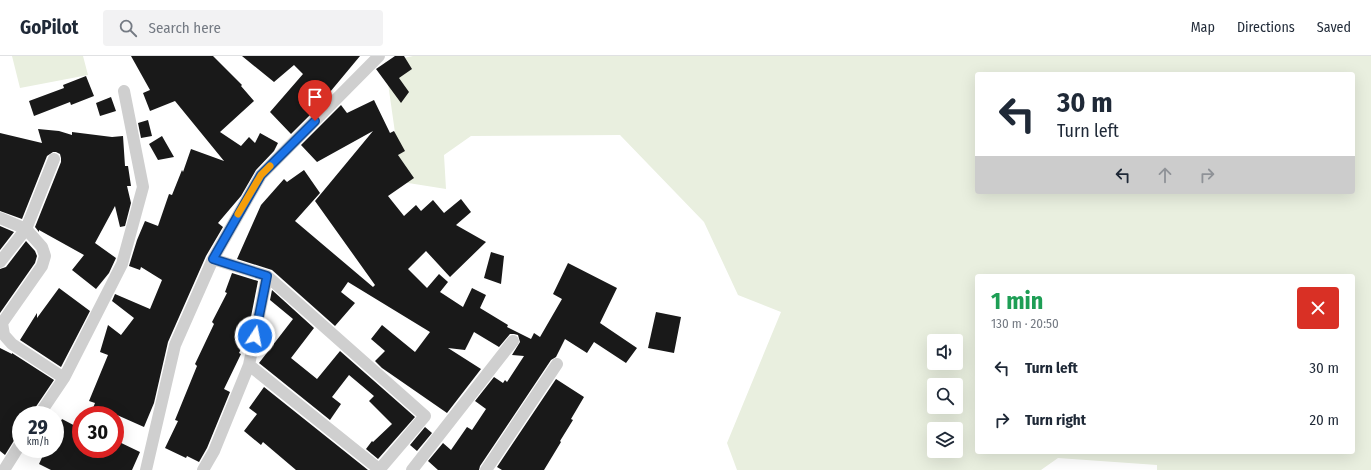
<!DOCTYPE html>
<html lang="en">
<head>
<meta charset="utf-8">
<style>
  :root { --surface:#fff; --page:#f2f2f3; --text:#1f2937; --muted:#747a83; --line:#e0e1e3 }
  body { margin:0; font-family:"Fira Sans Condensed",sans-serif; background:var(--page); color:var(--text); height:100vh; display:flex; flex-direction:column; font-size:15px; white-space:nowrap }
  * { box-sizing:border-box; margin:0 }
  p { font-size:13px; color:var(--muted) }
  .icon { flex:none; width:22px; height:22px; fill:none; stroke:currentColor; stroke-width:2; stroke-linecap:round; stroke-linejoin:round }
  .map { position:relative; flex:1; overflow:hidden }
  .details { position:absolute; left:975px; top:218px; width:380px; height:180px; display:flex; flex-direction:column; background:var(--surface); border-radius:4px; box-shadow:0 4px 16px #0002 }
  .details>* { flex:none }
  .top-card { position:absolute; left:975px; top:16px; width:380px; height:122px; border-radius:4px; box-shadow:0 4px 16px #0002; background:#fff; color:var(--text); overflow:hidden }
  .buttons { position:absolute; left:927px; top:278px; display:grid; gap:8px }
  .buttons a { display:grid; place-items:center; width:36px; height:36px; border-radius:4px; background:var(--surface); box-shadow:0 4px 16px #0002; font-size:20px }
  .speed { position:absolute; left:12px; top:350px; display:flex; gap:8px; font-size:20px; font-weight:700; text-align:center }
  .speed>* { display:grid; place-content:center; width:52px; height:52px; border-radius:50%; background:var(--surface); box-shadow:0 4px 16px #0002; line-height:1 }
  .speed small { font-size:10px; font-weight:400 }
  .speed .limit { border:6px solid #d22; background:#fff; color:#111 }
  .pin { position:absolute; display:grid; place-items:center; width:34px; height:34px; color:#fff; margin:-41px -17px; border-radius:50% 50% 50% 0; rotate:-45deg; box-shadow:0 0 4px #0007 }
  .pin .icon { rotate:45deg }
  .me { position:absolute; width:44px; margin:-22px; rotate:11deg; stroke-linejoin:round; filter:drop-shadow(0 0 3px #0008) }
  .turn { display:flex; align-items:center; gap:14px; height:84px; padding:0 16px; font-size:18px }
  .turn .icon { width:52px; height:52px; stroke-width:2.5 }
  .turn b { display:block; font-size:28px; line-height:34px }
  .lanes { display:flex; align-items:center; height:38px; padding:0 16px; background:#0003; justify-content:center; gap:20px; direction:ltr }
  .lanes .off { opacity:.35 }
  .round { display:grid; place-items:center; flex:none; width:42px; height:42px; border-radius:4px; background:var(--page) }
  .head { display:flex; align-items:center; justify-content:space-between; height:68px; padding:0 16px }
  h1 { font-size:24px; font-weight:700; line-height:30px; color:#1e9e55 }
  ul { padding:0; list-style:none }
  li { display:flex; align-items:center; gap:12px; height:52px; padding:0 16px }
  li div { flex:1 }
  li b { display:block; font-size:15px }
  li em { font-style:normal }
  header { display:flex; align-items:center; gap:24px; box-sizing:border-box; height:56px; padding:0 20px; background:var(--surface); border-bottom:1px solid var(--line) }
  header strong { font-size:19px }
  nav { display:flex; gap:22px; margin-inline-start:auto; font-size:14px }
  .search { width:280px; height:36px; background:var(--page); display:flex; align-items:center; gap:10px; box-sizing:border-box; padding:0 14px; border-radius:4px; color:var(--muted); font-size:15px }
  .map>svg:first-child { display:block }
</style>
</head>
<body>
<header>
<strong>GoPilot</strong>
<div class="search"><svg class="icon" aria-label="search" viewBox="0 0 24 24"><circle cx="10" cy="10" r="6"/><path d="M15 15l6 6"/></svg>Search here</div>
<nav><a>Map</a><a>Directions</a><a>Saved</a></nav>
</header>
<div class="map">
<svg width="1371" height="414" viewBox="0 0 1371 414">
  <rect width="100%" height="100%" fill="#fff"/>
  <path fill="#e9efdf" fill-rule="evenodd" d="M 12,0 L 83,0 L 88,19 L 20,32 Z
    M 413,0 L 1371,0 L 1371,414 L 1157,414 L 1157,409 L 1058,402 L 1041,414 L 737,414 L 727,387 L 781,256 L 738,239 L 704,166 L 620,79 L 471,80 L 444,99 L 446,133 L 402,126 L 385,6 ZM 977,18 L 1353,18 L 1353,136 L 977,136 ZM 977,220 L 1353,220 L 1353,396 L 977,396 ZM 934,285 L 956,285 L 956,307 L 934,307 ZM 934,329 L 956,329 L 956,351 L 934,351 ZM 934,373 L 956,373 L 956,395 L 934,395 Z"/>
  <path fill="#191919" d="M 131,0 L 213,0 L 242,29 L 241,30 L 254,45 L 220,76 L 241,90 L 249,81 L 255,87 L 260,77 L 278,87 L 274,95 L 256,114 L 241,140 L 218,167 L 223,171 L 206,200 L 168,286 L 154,347 L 144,371 L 117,359 L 90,359 L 95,347 L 89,345 L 108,299 L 100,296 L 108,269 L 121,279 L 134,262 L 112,245 L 115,238 L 150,253 L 162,224 L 141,211 L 140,214 L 129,210 L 137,184 L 145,165 L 158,170 L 169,138 L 172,139 L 182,114 L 183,116 L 191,93 L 224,105 L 175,45 L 150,55 L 143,37 L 150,34 Z
    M 242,0 L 360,0 L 315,54 L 291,78 L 270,56 L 303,18 L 294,9 L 274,26 Z
    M 395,0 L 404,0 L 412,13 L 399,22 L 409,36 L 401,47 L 376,13 Z
    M 86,20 L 94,40 L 71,49 L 70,46 L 34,60 L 29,45 L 64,32 L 63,29 Z
    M 111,41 L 116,55 L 100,60 L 96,47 Z
    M 374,44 L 390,77 L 394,75 L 405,95 L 398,99 L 414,122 L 388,140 L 404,160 L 416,149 L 421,155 L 433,144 L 444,157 L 461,143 L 471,156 L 456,169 L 486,186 L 450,221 L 426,195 L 408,213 L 427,232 L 439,218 L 448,226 L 440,236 L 463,251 L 472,232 L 486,239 L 480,252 L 508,269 L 507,271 L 531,283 L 534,277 L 540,281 L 562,243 L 553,238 L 568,207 L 617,232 L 600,267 L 637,292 L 626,307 L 594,286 L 587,297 L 565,283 L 556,301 L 551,304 L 480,410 L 479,414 L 438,414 L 428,405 L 443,387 L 451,394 L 467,371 L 472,374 L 486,353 L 475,345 L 494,321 L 503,327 L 505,324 L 507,326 L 524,300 L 512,299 L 520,286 L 518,279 L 514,278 L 510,278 L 499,291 L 474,276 L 465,294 L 448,292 L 481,313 L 447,357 L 382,312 L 375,305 L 385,295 L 371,283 L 382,269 L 415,296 L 430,276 L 348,226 L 341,236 L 355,247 L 335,270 L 272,214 L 237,203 L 261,149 L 284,123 L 287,126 L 304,114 L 320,137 L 295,165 L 373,231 L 375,229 L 315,145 L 373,75 L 317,106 L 301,89 L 341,49 L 347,57 Z
    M 148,64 L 152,80 L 141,82 L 138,67 Z
    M 38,73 L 59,75 L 72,79 L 72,76 L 112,81 L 123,80 L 125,110 L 128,110 L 131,130 L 127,130 L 131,147 L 125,170 L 120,171 L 115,150 L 95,187 L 116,202 L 109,217 L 96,233 L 72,214 L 84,199 L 39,174 L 39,176 L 35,171 L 61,106 L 61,102 L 60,98 L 56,96 L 53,96 L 47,100 L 22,163 L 0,155 L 0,77 L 42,87 Z
    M 162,80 L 174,101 L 158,104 L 149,88 Z
    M 0,170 L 14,176 L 0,194 Z
    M 26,185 L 35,195 L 37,200 L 35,207 L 0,257 L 0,213 L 6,211 Z
    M 491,196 L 504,200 L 501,228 L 484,222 Z
    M 232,217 L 258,225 L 247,281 L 239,297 L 241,298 L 224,333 L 230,336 L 207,392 L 199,406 L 187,400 L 186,402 L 165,392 L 178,365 L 175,364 L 197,310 L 195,308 L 214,268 L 212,266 L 227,237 L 225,236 Z
    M 59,232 L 90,255 L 61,311 L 20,284 L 37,257 L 37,262 Z
    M 272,234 L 314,272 L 291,302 L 317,323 L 340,295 L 415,361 L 378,403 L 366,393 L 372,385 L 373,386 L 392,368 L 369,345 L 374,340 L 349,319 L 332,341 L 341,348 L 330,364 L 259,307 L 293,263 L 270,244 Z
    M 656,256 L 681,261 L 674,297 L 648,292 Z
    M 0,292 L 12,298 L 12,297 L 54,324 L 33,355 L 32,359 L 21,359 L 21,380 L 15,383 L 5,399 L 0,395 Z
    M 556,323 L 584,341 L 571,363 L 573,364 L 560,385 L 561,386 L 544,414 L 502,414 L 497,411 Z
    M 264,331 L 368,414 L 296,414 L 263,386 L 261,389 L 244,375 L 257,358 L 249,352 Z
    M 62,363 L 81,373 L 81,393 L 115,393 L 115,384 L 140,396 L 132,414 L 51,414 L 39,408 L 46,393 L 55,393 L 55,376 Z
    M 425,371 L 432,377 L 417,395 L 410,389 Z"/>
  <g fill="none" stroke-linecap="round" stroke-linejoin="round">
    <path stroke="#cfcfcf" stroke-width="12" d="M 0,162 L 26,173 L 42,191 L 45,200 L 42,210 L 2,267 L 4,279 L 12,288 L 64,322
      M 213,203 L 267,220 L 425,360 L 379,414
      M 0,206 L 26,173 L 54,103
      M 249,309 L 380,414
      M 39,359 L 64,322 L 122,208 L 143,131 L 124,35
      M 4,414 L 21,387
      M 146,414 L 175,289 L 213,203 L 261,119 L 379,0
      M 203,414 L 214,395 L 249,309 L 267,220
      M 412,414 L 513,285
      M 486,414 L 557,308"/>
  </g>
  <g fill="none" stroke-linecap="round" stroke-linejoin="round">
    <g stroke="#114b97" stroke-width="10">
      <path id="route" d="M 255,280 L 267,220 L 213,203 L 261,119 L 315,65"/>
    </g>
    <use href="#route" stroke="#1a73e8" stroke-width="7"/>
    <path stroke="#f59e0b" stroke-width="7" d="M 238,158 L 261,119 L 270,110"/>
  </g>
</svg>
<div class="buttons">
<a><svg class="icon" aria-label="sound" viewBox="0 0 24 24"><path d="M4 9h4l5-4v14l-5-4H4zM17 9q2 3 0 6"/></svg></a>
<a><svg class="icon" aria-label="search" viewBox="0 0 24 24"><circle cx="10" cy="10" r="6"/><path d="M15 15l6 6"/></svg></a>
<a><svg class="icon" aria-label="layers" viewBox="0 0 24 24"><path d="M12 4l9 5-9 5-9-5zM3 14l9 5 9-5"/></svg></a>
</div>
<div class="speed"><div>29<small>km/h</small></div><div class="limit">30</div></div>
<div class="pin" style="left:315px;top:65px;background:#d93025"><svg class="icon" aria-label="arrive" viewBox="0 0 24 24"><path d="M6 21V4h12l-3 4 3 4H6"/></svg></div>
<svg class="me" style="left:255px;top:280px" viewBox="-20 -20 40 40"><circle r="17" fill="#1a73e8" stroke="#fff" stroke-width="3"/><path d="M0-11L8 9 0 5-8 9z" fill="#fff"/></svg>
<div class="top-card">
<div class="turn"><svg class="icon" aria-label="left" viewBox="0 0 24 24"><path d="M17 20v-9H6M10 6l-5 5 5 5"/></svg><div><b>30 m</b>Turn left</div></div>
<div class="lanes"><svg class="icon" aria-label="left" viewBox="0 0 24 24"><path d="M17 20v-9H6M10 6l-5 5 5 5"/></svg><svg class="icon off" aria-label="ahead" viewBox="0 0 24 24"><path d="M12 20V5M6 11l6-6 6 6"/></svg><svg class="icon off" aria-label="right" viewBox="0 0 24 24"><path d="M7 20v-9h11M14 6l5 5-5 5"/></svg></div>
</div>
<section class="details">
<div class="head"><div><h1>1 min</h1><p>130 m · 20:50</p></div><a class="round" style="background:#d93025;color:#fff"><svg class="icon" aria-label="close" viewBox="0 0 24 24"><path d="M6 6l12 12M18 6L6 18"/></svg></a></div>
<ul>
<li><svg class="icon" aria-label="left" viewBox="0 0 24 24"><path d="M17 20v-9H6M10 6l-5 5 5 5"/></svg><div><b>Turn left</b></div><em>30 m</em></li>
<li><svg class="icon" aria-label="right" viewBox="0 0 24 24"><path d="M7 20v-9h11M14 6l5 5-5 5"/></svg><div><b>Turn right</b></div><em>20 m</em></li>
</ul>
</section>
</div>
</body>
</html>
